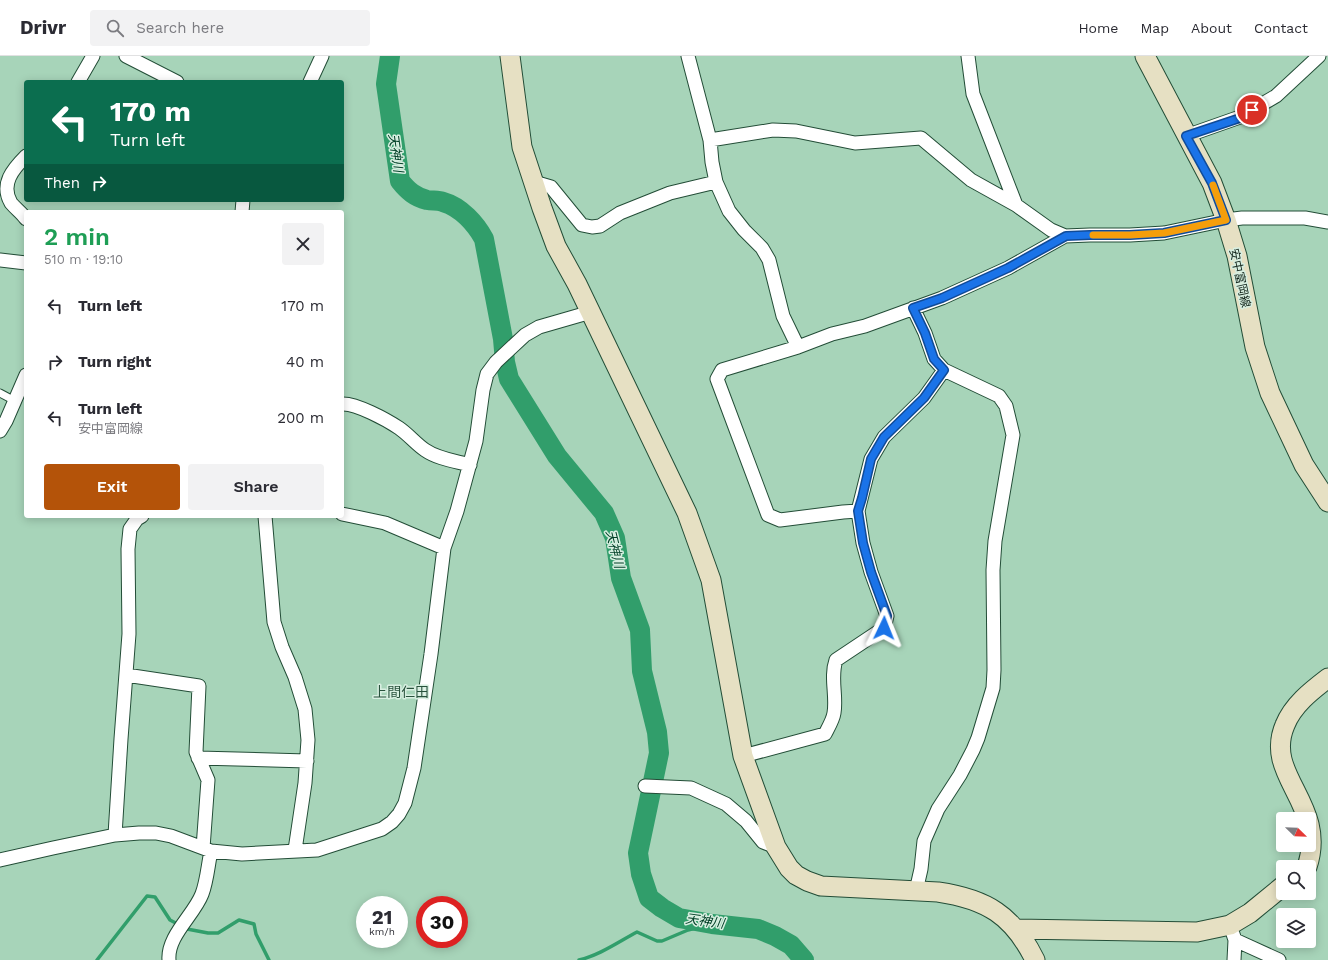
<!DOCTYPE html>
<html lang="en">
<head>
<meta charset="utf-8">
<style>
  :root { --surface:#fff; --page:#f2f2f3; --text:#2b2b33; --muted:#7c7c81; --line:#e1e1e2; --accent:#b45309 }
  body { margin:0; font-family:"Work Sans","Noto Sans JP",sans-serif; background:var(--page); color:var(--text); height:100vh; display:flex; flex-direction:column; font-size:15px; white-space:nowrap }
  * { box-sizing:border-box; margin:0 }
  p { font-size:13px; color:var(--muted) }
  .icon { flex:none; width:22px; height:22px; fill:none; stroke:currentColor; stroke-width:2; stroke-linecap:round; stroke-linejoin:round }
  .map { position:relative; flex:1; overflow:hidden }
  .side { position:absolute; left:24px; top:154px; width:320px; height:308px; display:flex; flex-direction:column; background:var(--surface); border-radius:4px; box-shadow:0 2px 10px #0003 }
  .side>* { flex:none }
  .guide { position:absolute; left:24px; top:24px; width:320px; height:122px; border-radius:4px; box-shadow:0 2px 10px #0003; background:#0b6e4f; color:#fff; overflow:hidden }
  .needle { width:26px; rotate:113deg }
  .buttons { position:absolute; left:1276px; top:756px; display:grid; gap:8px }
  .buttons a { display:grid; place-items:center; width:40px; height:40px; border-radius:4px; background:var(--surface); box-shadow:0 2px 10px #0003; font-size:20px }
  .speed { position:absolute; left:356px; top:840px; display:flex; gap:8px; font-size:20px; font-weight:700; text-align:center }
  .speed>* { display:grid; place-content:center; width:52px; height:52px; border-radius:50%; background:var(--surface); box-shadow:0 2px 10px #0003; line-height:1 }
  .speed small { font-size:10px; font-weight:400 }
  .speed .limit { border:6px solid #d22; background:#fff; color:#111 }
  .pin { position:absolute; display:grid; place-items:center; width:34px; height:34px; color:#fff; margin:-17px; border:2px solid #fff; border-radius:50%; box-shadow:0 1px 4px #0007 }
  .me { position:absolute; width:44px; margin:-22px; rotate:2deg; stroke-linejoin:round; filter:drop-shadow(0 0 3px #0008) }
  .turn { display:flex; align-items:center; gap:14px; height:84px; padding:0 20px; font-size:18px }
  .turn .icon { width:52px; height:52px; stroke-width:2.5 }
  .turn b { display:block; font-size:28px; line-height:34px }
  .then { display:flex; align-items:center; height:38px; padding:0 20px; background:#0003; gap:8px; font-size:15px }
  .round { display:grid; place-items:center; flex:none; width:42px; height:42px; border-radius:4px; background:var(--page) }
  .overview { display:flex; align-items:center; justify-content:space-between; height:68px; padding:0 20px }
  h1 { font-size:24px; font-weight:600; line-height:30px; color:#1e9e55 }
  .action { display:flex; gap:8px; margin-top:auto; padding:8px 20px }
  .action a { flex:1; height:46px; border-radius:4px; background:var(--accent); color:#fff; font-size:16px; font-weight:600; line-height:46px; text-align:center }
  .action a+a { background:var(--page); color:var(--text) }
  ul { padding:0; list-style:none }
  li { display:flex; align-items:center; gap:12px; height:56px; padding:0 20px }
  li div { flex:1 }
  li b { display:block; font-size:15px }
  li em { font-style:normal }
  header { display:flex; align-items:center; gap:24px; box-sizing:border-box; height:56px; padding:0 20px; background:var(--surface); border-bottom:1px solid var(--line) }
  header strong { font-size:19px }
  nav { display:flex; gap:22px; margin-inline-start:auto; font-size:14px }
  .search { width:280px; height:36px; background:var(--page); display:flex; align-items:center; gap:10px; box-sizing:border-box; padding:0 14px; border-radius:4px; color:var(--muted); font-size:15px }
  .map>svg:first-child { display:block }
</style>
</head>
<body>
<header>
<strong>Drivr</strong>
<div class="search"><svg class="icon" aria-label="search" viewBox="0 0 24 24"><circle cx="10" cy="10" r="6"/><path d="M15 15l6 6"/></svg>Search here</div>
<nav><a>Home</a><a>Map</a><a>About</a><a>Contact</a></nav>
</header>
<div class="map">
<svg width="1328" height="904" viewBox="0 0 1328 904">
  <rect width="100%" height="100%" fill="#a7d4b9"/>
  <g fill="none" stroke-linecap="round" stroke-linejoin="round">
    <path stroke="#319e6b" stroke-width="3.5" d="M 97,904 L 147,840 L 155,841 L 170,864 L 187,873 L 208,877 L 218,877 L 239,864 L 254,868 L 256,878 L 269,904
      M 579,904 C 600,899 618,886 637,876 L 657,885 L 662,885 L 688,874 L 712,868"/>
    <path stroke="#319e6b" stroke-width="20" d="M 390,0 L 386,28 L 400,125 C 408,135 415,141 427,144 C 433,145 438,144 443,146 C 461,151 476,168 484,183 L 503,283 L 505,306 L 509,323 L 557,400 L 604,457 L 615,482 L 621,522 L 640,574 L 642,615 L 657,676 L 659,697 L 638,797 L 641,818 L 649,842 L 662,852 L 679,862 L 712,868 L 758,873 L 775,880 L 791,889 L 804,904"/>
    <g stroke="#234d37" stroke-width="9">
      <path id="lane" d="M 0,337 L 15,345"/>
    </g>
    <g stroke="#234d37" stroke-width="15">
      <path id="street" d="M 126,0 L 177,26
        M 688,0 L 710,84 L 712,106 L 716,126 L 729,155 L 744,174 L 762,192 L 769,204 L 783,260 L 798,291
        M 968,0 L 973,38 L 1016,149
        M 78,26 L 93,0
        M 310,26 L 322,0
        M 1186,80 L 1240,61 L 1276,40 L 1319,0
        M 710,84 L 773,74 L 796,75 L 855,87 L 921,82 L 971,124 L 1016,149 L 1051,174 L 1065,180
        M 26,100 C 13,113 0,128 11,147 C 16,153 22,157 26,163
        M 534,126 L 551,131 L 582,169 L 592,171 L 600,170 L 620,157 L 670,137 L 716,126
        M 242,156 L 243,144
        M 0,204 L 26,207
        M 913,252 L 925,277 L 934,303 L 944,314 L 999,340 L 1006,350 L 1013,379 L 995,485 L 993,514 L 994,614 L 993,632 L 978,682 L 973,694 L 960,719 L 938,753 L 924,785 L 921,813 L 916,835
        M 342,348 C 356,347 387,364 399,372 C 408,378 416,388 425,394 C 438,403 455,405 470,409
        M 0,375 L 6,365 L 26,319
        M 858,455 L 843,456 L 780,464 L 768,459 L 717,323 L 722,314 L 798,291 L 832,278 L 865,270 L 942,242 L 1008,212 L 1065,180 L 1090,179 L 1130,179 L 1164,177 L 1226,164 L 1242,162 L 1305,162 L 1328,166
        M 342,458 L 385,467 L 444,492
        M 265,460 L 274,566 L 282,591 L 295,621 L 305,653 L 308,684 L 305,727 L 295,794
        M 126,619 L 199,630 L 196,696 L 208,724 L 203,792
        M 743,700 L 825,678 C 828,672 833,664 834,657 C 837,640 830,621 836,604 L 884,572 L 887,560 L 871,516 L 863,487 L 858,455 L 871,403 L 884,381 L 924,342 L 944,314
        M 198,702 L 307,705
        M 645,730 L 691,732 L 726,748 L 746,765 L 763,786 L 776,791
        M 115,779 L 121,683 L 129,578 L 128,493 L 130,473 L 137,463 L 142,460
        M 0,804 L 53,792 L 115,779 L 139,777 L 156,777 L 171,780 L 211,795 L 242,798 L 317,794 L 382,773 L 392,766 L 399,758 L 405,747 L 414,712 L 431,598 L 444,492 L 457,455 L 476,385 L 483,334 L 487,318 L 496,306 L 525,279 L 539,271 L 591,256
        M 1233,878 L 1235,884 L 1234,904
        M 1235,884 L 1279,904
        M 169,904 C 167,880 194,859 202,838 C 207,825 208,809 211,795"/>
    </g>
    <g stroke="#234d37" stroke-width="21">
      <path id="secondary" d="M 510,0 L 522,91 L 542,152 L 556,190 L 577,228 L 687,457 L 711,524 L 743,700 L 776,791 L 789,812 L 796,819 L 807,825 L 821,830 L 938,836 C 986,843 1013,859 1035,904
        M 1145,0 L 1212,127 L 1226,164 L 1237,200 L 1255,291 L 1270,337 L 1304,409 L 1328,446
        M 1307,811 C 1328,748 1263,720 1285,669 C 1293,649 1311,635 1328,622
        M 1015,873 L 1197,876 L 1230,869 L 1250,857 L 1283,830"/>
    </g>
    <use href="#lane" stroke="#fff" stroke-width="7"/>
    <use href="#street" stroke="#fff" stroke-width="13"/>
    <use href="#secondary" stroke="#e6e0c3" stroke-width="19"/>
  </g>
  <g fill="none" stroke-linecap="round" stroke-linejoin="round">
    <g stroke="#114b97" stroke-width="10">
      <path id="route" d="M 884,572 L 887,560 L 871,516 L 863,487 L 858,455 L 862,442 L 871,403 L 884,381 L 924,342 L 944,314 L 934,303 L 925,277 L 913,252 L 942,242 L 1008,212 L 1066,180 L 1090,179 L 1130,179 L 1164,177 L 1226,164 L 1212,127 L 1186,80 L 1240,62 L 1252,54"/>
    </g>
    <use href="#route" stroke="#1a73e8" stroke-width="7"/>
    <path stroke="#f59e0b" stroke-width="7" d="M 1093,179 L 1130,179 L 1164,177 L 1226,164 L 1213,129"/>
  </g>
  <g text-anchor="middle" dominant-baseline="central" stroke-width="3" stroke-linejoin="round" paint-order="stroke">
    <g font-size="12" fill="#13251b" stroke="#d8efe1">
      <text transform="translate(1240 222) rotate(78)">安中富岡線</text>
    </g>
    <g font-size="13" font-style="italic" fill="#034128" stroke="#d8efe1">
      <text transform="translate(396 97) rotate(82)">天神川</text>
      <text transform="translate(615 493) rotate(76)">天神川</text>
      <text transform="translate(705 865) rotate(8)">天神川</text>
    </g>
    <g font-size="14" fill="#28523c" stroke="#d8efe1">
      <text x="401" y="636">上間仁田</text>
    </g>
  </g>
</svg>
<div class="buttons">
<a><svg class="needle" viewBox="-14 -14 28 28"><path d="M0-13l5 13h-10z" fill="#e53935"/><path d="M0 13l5-13h-10z" fill="#7c7c81"/></svg></a>
<a><svg class="icon" aria-label="search" viewBox="0 0 24 24"><circle cx="10" cy="10" r="6"/><path d="M15 15l6 6"/></svg></a>
<a><svg class="icon" aria-label="layers" viewBox="0 0 24 24"><path d="M12 4l9 5-9 5-9-5zM3 14l9 5 9-5"/></svg></a>
</div>
<div class="speed"><div>21<small>km/h</small></div><div class="limit">30</div></div>
<div class="pin" style="left:1252px;top:54px;background:#d93025"><svg class="icon" aria-label="arrive" viewBox="0 0 24 24"><path d="M6 21V4h12l-3 4 3 4H6"/></svg></div>
<svg class="me" style="left:884px;top:572px" viewBox="-20 -20 40 40"><path d="M0-17L14 15 0 8-14 15z" fill="#1a73e8" stroke="#fff" stroke-width="4"/></svg>
<div class="guide">
<div class="turn"><svg class="icon" aria-label="left" viewBox="0 0 24 24"><path d="M17 20v-9H6M10 6l-5 5 5 5"/></svg><div><b>170 m</b>Turn left</div></div>
<div class="then">Then<svg class="icon" aria-label="right" viewBox="0 0 24 24"><path d="M7 20v-9h11M14 6l5 5-5 5"/></svg></div>
</div>
<section class="side">
<div class="overview"><div><h1>2 min</h1><p>510 m · 19:10</p></div><a class="round"><svg class="icon" aria-label="close" viewBox="0 0 24 24"><path d="M6 6l12 12M18 6L6 18"/></svg></a></div>
<ul>
<li><svg class="icon" aria-label="left" viewBox="0 0 24 24"><path d="M17 20v-9H6M10 6l-5 5 5 5"/></svg><div><b>Turn left</b></div><em>170 m</em></li>
<li><svg class="icon" aria-label="right" viewBox="0 0 24 24"><path d="M7 20v-9h11M14 6l5 5-5 5"/></svg><div><b>Turn right</b></div><em>40 m</em></li>
<li><svg class="icon" aria-label="left" viewBox="0 0 24 24"><path d="M17 20v-9H6M10 6l-5 5 5 5"/></svg><div><b>Turn left</b><p>安中富岡線</p></div><em>200 m</em></li>
</ul>
<div class="action"><a>Exit</a><a>Share</a></div>
</section>
</div>
</body>
</html>
